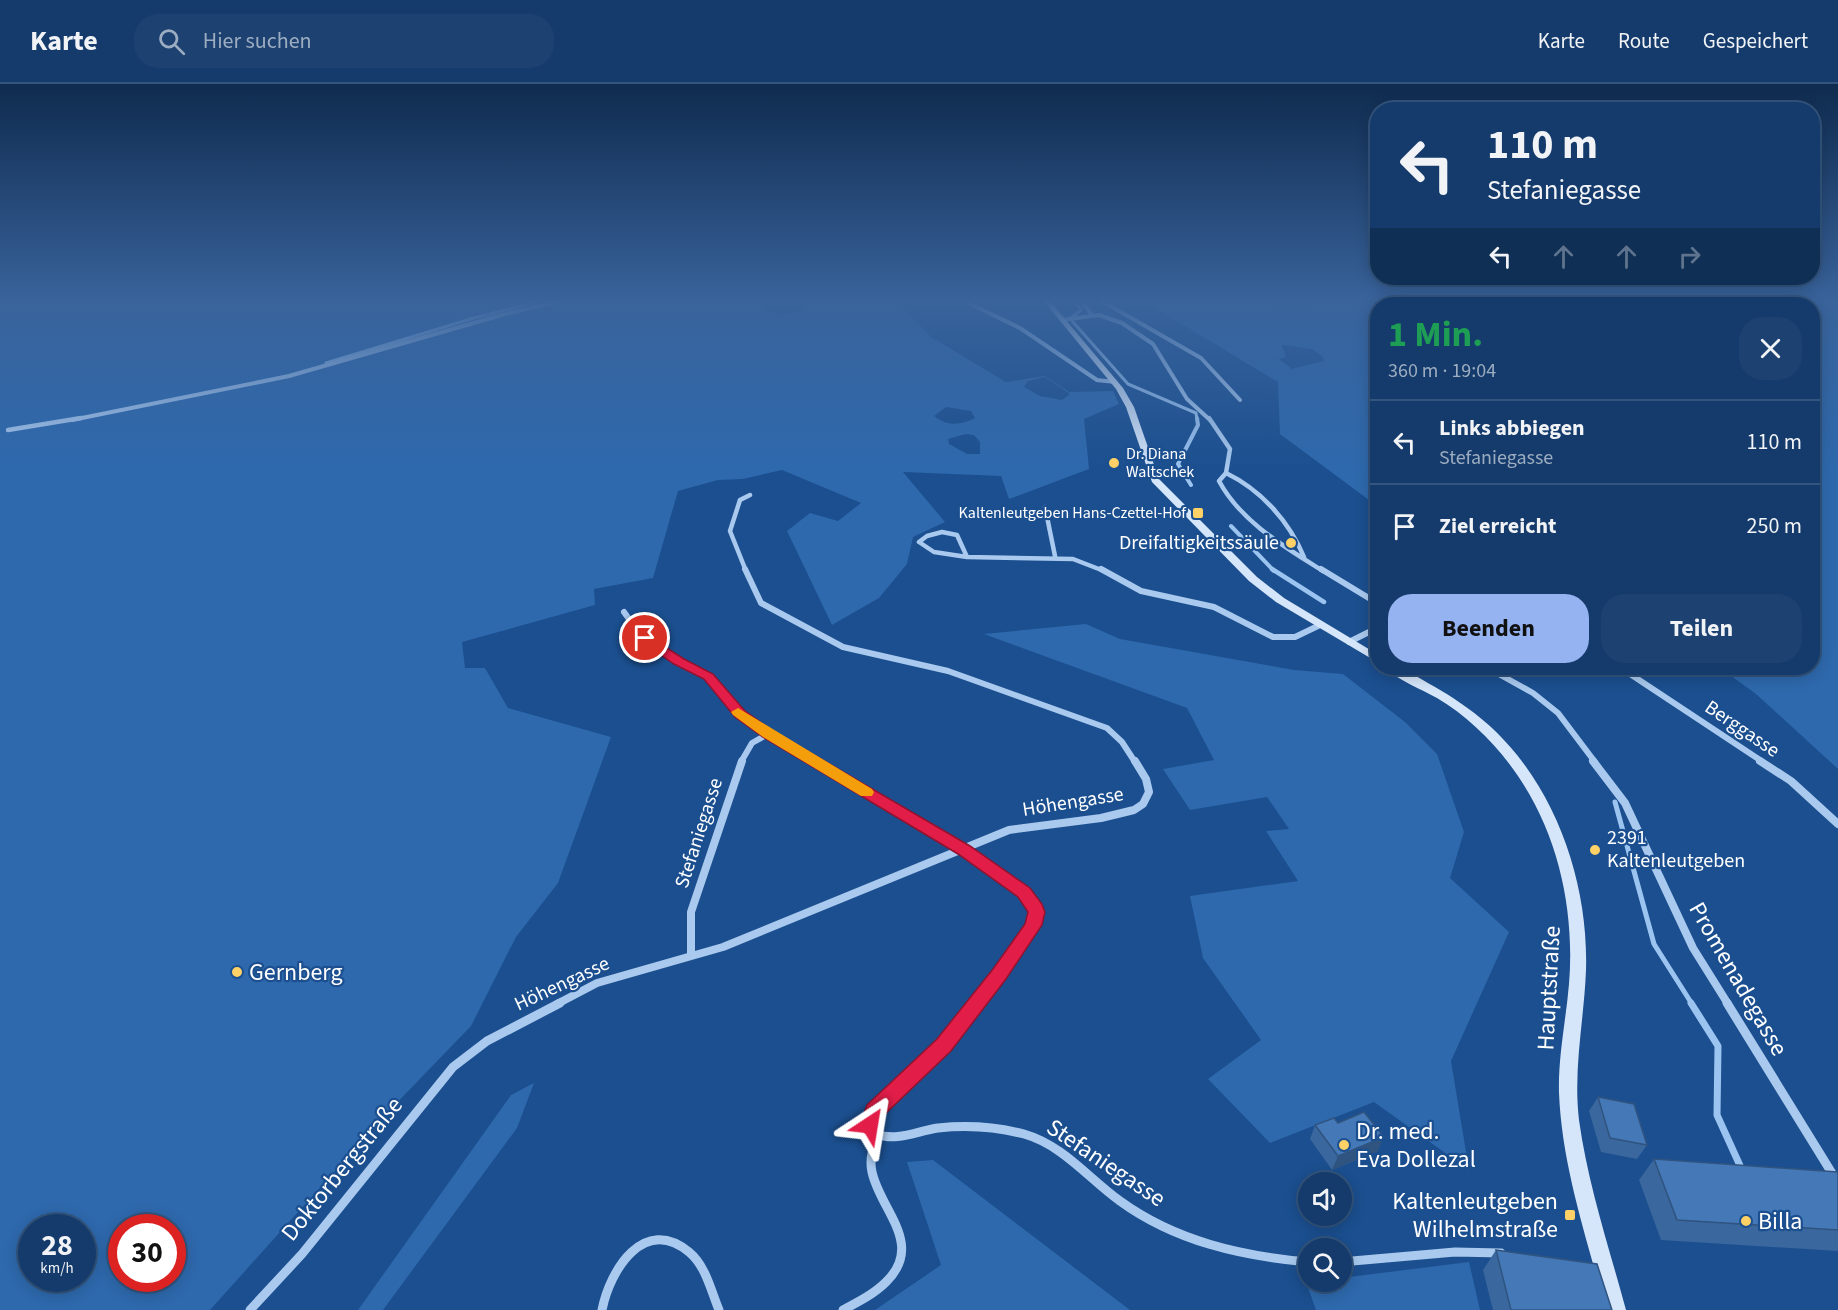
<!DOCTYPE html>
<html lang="de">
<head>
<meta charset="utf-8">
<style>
  :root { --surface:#143b6b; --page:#1d4271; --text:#f1f3f6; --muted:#9dadc1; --line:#33557e; --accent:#95b2f1 }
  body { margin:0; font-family:"Source Sans 3",sans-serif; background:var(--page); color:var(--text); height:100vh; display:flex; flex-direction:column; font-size:22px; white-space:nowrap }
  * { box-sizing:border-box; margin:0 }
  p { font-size:20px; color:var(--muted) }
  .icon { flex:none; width:33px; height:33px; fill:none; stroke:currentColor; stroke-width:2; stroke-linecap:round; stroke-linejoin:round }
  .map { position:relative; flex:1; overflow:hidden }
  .drawer { position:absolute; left:1370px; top:213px; width:450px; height:378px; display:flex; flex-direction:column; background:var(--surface); border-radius:24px; box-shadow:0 3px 15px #0003,0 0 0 2px var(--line) }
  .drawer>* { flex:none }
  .banner { position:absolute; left:1370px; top:18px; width:450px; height:183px; border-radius:24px; box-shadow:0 3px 15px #0003,0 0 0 2px var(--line); background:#143b6b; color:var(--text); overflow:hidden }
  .buttons { position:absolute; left:1298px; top:1088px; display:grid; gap:12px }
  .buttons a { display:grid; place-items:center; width:54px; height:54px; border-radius:50%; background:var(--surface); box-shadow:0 3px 15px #0003,0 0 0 2px var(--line); font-size:30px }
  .speed { position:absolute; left:18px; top:1130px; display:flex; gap:12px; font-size:30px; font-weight:700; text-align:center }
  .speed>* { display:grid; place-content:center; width:78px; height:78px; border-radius:50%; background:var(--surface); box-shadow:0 3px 15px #0003,0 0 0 2px var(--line); line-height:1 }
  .speed small { font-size:15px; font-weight:400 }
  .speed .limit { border:9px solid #d22; background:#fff; color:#111 }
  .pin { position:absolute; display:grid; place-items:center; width:51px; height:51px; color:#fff; margin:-26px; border:3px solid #fff; border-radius:50%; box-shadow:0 2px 6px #0007 }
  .me { position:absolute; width:66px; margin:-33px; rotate:33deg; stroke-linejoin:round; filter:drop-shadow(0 0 4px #0008) }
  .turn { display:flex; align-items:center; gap:21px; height:126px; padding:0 18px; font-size:27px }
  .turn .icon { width:78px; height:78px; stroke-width:2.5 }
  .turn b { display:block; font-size:42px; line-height:51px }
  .lanes { display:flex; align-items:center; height:57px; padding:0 18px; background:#0003; justify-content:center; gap:30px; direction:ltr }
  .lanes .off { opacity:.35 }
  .round { display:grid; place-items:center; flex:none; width:63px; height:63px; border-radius:24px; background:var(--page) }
  .headline { display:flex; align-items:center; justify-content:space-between; height:102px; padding:0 18px }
  h1 { font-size:36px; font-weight:700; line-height:45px; color:#1e9e55 }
  .button { display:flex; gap:12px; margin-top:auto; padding:12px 18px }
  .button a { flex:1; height:69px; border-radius:24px; background:var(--accent); color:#111; font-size:24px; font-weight:700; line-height:69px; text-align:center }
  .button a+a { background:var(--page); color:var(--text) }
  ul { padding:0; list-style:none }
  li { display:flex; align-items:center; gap:18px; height:84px; padding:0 18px; border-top:2px solid var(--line) }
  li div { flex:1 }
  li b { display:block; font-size:22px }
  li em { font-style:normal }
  header { display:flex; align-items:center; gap:36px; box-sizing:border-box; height:84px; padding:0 30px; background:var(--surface); border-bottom:2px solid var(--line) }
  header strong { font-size:28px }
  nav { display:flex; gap:33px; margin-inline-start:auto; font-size:21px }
  .search { width:420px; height:54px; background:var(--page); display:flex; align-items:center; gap:15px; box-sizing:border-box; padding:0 21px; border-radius:24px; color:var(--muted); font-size:22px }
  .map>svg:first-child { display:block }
</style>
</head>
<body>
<header>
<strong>Karte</strong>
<div class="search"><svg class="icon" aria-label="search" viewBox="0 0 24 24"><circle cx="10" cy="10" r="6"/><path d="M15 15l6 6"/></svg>Hier suchen</div>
<nav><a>Karte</a><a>Route</a><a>Gespeichert</a></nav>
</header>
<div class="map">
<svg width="1838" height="1226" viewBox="0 0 1838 1226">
  <rect width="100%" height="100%" fill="#1b4f8f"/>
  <path fill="#2e69ad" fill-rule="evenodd" d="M 0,216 L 770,216 L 764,226 L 780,232 L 802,227 L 808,217 L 807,216 L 895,216 L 931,253 L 1006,298 L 1045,292 L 1069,308 L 1113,307 L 1119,320 L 1084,335 L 1089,385 L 1009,415 L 1001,392 L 903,388 L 945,438 L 913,453 L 907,480 L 879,514 L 832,541 L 787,447 L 810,429 L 838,437 L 861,419 L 782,386 L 743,395 L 718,396 L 678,407 L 653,494 L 594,505 L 595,521 L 462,558 L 465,584 L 485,584 L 508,624 L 611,653 L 558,799 L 516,853 L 471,942 L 388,1028 L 210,1226 L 0,1226 ZM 1045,293 L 1070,310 L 1062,316 L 1040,312 L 1024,303 L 1028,297 ZM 946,323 L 971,327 L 975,334 C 961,341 948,343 934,332 ZM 966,350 L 974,351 L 980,358 L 980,370 L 967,370 L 949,360 L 948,355 ZM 32,1143 L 82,1143 L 82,1194 L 32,1194 ZM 122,1143 L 172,1143 L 172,1194 L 122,1194 Z
    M 1142,216 L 1266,216 L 1278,222 C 1294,218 1314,225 1328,216 L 1838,216 L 1838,685 L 1756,610 L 1720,584 L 1812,584 L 1812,446 L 1819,442 L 1812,437 L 1812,220 L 1377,220 L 1377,422 L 1280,350 L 1278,298 ZM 1282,261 L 1312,265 L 1323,273 L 1324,277 L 1292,285 L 1279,275 L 1286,273 Z
    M 1086,540 L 1120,555 L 1294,586 L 1343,590 L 1405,638 L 1437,670 L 1464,748 L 1450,794 L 1509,848 L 1451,977 L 1469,1086 L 1374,1018 L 1270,1059 L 1208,995 L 1261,956 L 1203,874 L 1190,812 L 1298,797 L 1266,747 L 1289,745 L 1267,713 L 1190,726 L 1163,685 L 1214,676 L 1187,624 L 984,550 Z
    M 534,999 L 517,1044 L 383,1226 L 358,1226 L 511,1011 Z
    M 933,1076 L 1130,1226 L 875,1226 L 941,1181 L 907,1078 Z
    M 1469,1178 L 1480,1226 L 1316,1226 L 1306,1198 L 1341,1197 L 1341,1194 Z"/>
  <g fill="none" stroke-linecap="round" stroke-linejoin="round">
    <path stroke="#9cc4f0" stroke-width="3" d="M 1074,216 L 1081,226 L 1071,234 L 1073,238 L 1128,300 L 1196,329 L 1197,336
      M 326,279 L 474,234 L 544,216"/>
    <path stroke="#9cc4f0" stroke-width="4" d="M 1191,401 L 1178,380 L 1198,341 L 1197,334
      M 1231,442 L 1274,487"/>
    <path stroke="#9cc4f0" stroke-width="4.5" d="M 1272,485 L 1324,518"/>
    <path stroke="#9cc4f0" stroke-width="5" d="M 1615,718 L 1654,860 L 1692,920"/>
    <path stroke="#9cc4f0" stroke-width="7" d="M 1691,919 L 1718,962 L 1717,1031 L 1742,1086"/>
    <path stroke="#a9c9ee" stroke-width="4" d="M 962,216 L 1020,244 L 1097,296 L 1115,298
      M 1081,216 L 1091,230
      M 1100,216 L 1201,274 L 1240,316
      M 1063,236 L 1099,231 L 1122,239 L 1153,260 L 1187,315 L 1210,336
      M 72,336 L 289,292 L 505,230 L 565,216"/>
    <path stroke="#a9c9ee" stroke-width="4.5" d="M 1209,334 L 1230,365 L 1226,389 L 1219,397 C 1241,438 1285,463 1323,487
      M 8,346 L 81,334
      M 1226,389 C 1261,406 1289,437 1304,473
      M 1045,423 L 1055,472
      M 942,448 L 957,451 L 967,473 L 934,468 L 919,458 L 927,452 Z
      M 967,473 L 1073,475 L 1104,487
      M 746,487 L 730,447 L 740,416 L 750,411"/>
    <path stroke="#a9c9ee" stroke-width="6" d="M 745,485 L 761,519 L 843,563 L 948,587 L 1107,644 L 1122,658 L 1135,678
      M 1101,485 L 1141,507 L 1214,523 L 1273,553 L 1295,553 L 1320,541
      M 1321,485 L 1377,519
      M 624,528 L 636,545 L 655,562 L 708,592 L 740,630 L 816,678
      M 1349,558 L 1377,544
      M 1488,584 L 1533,609 L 1558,629 L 1595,678
      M 1621,584 L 1763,678
      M 741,678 L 752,659 L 768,650"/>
    <path stroke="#a9c9ee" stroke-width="8" d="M 813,677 L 964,766 L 1028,812 L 1036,824 L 1033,841 L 976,920
      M 1593,677 L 1625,719 L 1693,864 L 1728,920
      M 1760,677 L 1791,697 L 1838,740
      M 691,872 L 691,828 L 742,677
      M 557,920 L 597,899 L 723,863 L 1009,746 L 1101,734 L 1134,726 L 1143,720 L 1149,708 L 1146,695 L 1135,677"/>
    <path stroke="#a9c9ee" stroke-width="9" d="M 977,919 L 944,961 L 872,1030 L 870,1041 L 876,1050 C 897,1058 917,1047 938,1044 C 966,1041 997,1043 1024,1050 C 1063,1061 1089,1095 1120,1117 C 1175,1157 1241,1172 1308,1178
      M 1727,919 L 1838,1099
      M 1341,1178 L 1455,1168 L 1501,1169
      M 250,1226 L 302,1170 L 453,983 L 487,957 L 560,919
      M 602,1226 C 610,1186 644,1131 689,1168 C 706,1182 711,1207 719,1226
      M 843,1226 C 858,1218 874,1210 886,1198 C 925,1160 880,1126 872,1088 C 869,1074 873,1064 878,1052"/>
    <path fill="#d6e6fa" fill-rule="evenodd" d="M 1043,216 L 1049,216 L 1123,304 L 1134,323 L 1159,395 L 1257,493 L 1284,514 L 1377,570 L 1377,578 L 1276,518 L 1249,497 L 1152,398 L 1126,323 L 1116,305 Z
      M 1386,584 C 1390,584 1396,583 1400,584 C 1405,585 1411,590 1416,592 C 1433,602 1450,611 1466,623 C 1548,680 1589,789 1586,886 C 1584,937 1573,985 1579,1036 C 1588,1101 1609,1163 1626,1226 L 1606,1226 C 1587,1155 1562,1083 1559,1009 C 1558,972 1566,936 1569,900 C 1575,828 1559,752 1518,692 C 1497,661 1469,633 1437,614 C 1421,605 1399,597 1386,584 Z"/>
  </g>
  <path fill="#3a679d" d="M 1598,1013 L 1647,1061 L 1637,1075 L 1601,1068 L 1589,1027 Z
    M 1338,1039 L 1378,1067 L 1332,1086 L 1310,1055 L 1315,1041 Z
    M 1654,1075 L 1838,1088 L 1838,1167 L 1661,1156 L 1639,1096 Z
    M 1496,1166 L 1612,1226 L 1493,1226 L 1483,1186 Z"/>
  <path fill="#305480" d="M 1384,1053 L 1378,1067 L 1332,1086 L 1338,1072 Z"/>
  <path fill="#4478b7" stroke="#305480" stroke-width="1.5" d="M 1598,1013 L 1634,1020 L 1647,1061 L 1610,1054 Z
    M 1364,1028 L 1384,1053 L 1338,1072 L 1315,1041 L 1334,1034 L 1338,1039 Z
    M 1654,1075 L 1838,1088 L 1838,1146 L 1677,1136 Z
    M 1496,1166 L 1597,1180 L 1612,1226 L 1511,1226 Z"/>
  <linearGradient id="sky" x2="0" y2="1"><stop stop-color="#0f2b4f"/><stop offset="0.56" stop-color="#39639b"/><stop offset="1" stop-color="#39639b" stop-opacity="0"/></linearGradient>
  <rect width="1838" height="387" fill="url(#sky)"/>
  <path fill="#e11d48" stroke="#92132f" stroke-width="1.5" d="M 645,550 L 684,575 L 713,590 L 745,627 L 773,647 L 970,762 L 1030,804 L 1042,820 L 1045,828 L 1042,841 L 1006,895 L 951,967 L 882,1033 L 877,1047 L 870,1050 L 863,1047 L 860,1041 L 867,1021 L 937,955 L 993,885 L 1025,840 L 1028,828 L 1018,813 L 958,770 L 763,653 L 735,633 L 704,595 L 674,580 L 641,557 L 641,551 Z"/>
  <path fill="#f59e0b" d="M 738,624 L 872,705 L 874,708 L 872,712 L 861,712 L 763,653 L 733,631 L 731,628 Z"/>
  <g fill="#ffd166" stroke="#1b4f8f" stroke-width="2">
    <circle cx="1114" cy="379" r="6"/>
    <rect x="1192" y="423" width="12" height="12" rx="3"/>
    <circle cx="1291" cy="459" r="6"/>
    <circle cx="1595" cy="766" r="6"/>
    <circle cx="237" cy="888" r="6"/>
    <circle cx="1344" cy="1061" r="6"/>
    <rect x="1564" y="1125" width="12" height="12" rx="3"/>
    <circle cx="1746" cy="1137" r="6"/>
  </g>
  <g text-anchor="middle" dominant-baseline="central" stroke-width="4.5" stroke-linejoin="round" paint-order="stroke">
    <g font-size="16" fill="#fff" stroke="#1b4f8f" text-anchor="start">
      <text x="1126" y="370">Dr. Diana<tspan x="1126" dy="18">Waltschek</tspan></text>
      <text x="1186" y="429" text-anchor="end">Kaltenleutgeben Hans-Czettel-Hof</text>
    </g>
    <g font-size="20" fill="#fff" stroke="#1b4f8f" text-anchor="end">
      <text x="1279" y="459">Dreifaltigkeitssäule</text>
      <text x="1607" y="754" text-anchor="start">2391<tspan x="1607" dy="23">Kaltenleutgeben</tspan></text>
    </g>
    <g font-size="20" fill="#fff" stroke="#1b4f8f">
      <text transform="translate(1742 645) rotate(34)">Berggasse</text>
      <text transform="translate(1073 718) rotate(-9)">Höhengasse</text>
      <text transform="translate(699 749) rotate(-72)">Stefaniegasse</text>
      <text transform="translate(562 900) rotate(-25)">Höhengasse</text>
    </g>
    <g font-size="24" fill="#fff" stroke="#1b4f8f" text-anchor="start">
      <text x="249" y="888">Gernberg</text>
      <text x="1356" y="1047">Dr. med.<tspan x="1356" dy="28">Eva Dollezal</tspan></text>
      <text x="1558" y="1117" text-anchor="end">Kaltenleutgeben<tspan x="1558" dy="28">Wilhelmstraße</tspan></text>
      <text x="1758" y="1137">Billa</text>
    </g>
    <g font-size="24" fill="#fff" stroke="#1b4f8f">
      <text transform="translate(1738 895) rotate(60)">Promenadegasse</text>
      <text transform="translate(1549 904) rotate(-87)">Hauptstraße</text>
      <text transform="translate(1106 1079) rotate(34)">Stefaniegasse</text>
      <text transform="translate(342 1085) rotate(-51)">Doktorbergstraße</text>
    </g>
  </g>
</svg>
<div class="buttons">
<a><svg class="icon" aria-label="sound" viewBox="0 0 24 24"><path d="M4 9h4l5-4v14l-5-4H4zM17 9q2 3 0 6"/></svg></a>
<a><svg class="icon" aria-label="search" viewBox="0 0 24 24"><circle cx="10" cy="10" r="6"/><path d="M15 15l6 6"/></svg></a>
</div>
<div class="speed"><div>28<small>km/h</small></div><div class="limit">30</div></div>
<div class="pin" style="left:645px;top:554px;background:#d93025"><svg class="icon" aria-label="arrive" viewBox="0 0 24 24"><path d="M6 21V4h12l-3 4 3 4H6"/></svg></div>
<svg class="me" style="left:870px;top:1041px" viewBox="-20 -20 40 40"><path d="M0-17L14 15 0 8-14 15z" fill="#e11d48" stroke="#fff" stroke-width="4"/></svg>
<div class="banner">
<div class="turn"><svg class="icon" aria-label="left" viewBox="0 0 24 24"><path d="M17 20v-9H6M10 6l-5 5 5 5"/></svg><div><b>110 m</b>Stefaniegasse</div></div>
<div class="lanes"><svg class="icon" aria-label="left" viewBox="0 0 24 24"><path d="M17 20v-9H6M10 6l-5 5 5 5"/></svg><svg class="icon off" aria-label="ahead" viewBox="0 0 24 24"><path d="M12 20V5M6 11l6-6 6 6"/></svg><svg class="icon off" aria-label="ahead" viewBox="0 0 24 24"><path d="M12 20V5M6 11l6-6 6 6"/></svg><svg class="icon off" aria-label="right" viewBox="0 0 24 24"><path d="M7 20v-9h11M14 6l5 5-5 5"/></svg></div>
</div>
<section class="drawer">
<div class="headline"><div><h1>1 Min.</h1><p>360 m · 19:04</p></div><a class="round"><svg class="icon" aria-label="close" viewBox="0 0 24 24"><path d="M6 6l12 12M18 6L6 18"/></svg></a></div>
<ul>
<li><svg class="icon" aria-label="left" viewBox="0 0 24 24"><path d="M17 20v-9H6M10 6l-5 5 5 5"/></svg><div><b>Links abbiegen</b><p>Stefaniegasse</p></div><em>110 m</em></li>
<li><svg class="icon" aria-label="arrive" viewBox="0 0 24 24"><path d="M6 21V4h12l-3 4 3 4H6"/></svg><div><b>Ziel erreicht</b></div><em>250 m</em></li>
</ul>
<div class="button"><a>Beenden</a><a>Teilen</a></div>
</section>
</div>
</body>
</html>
